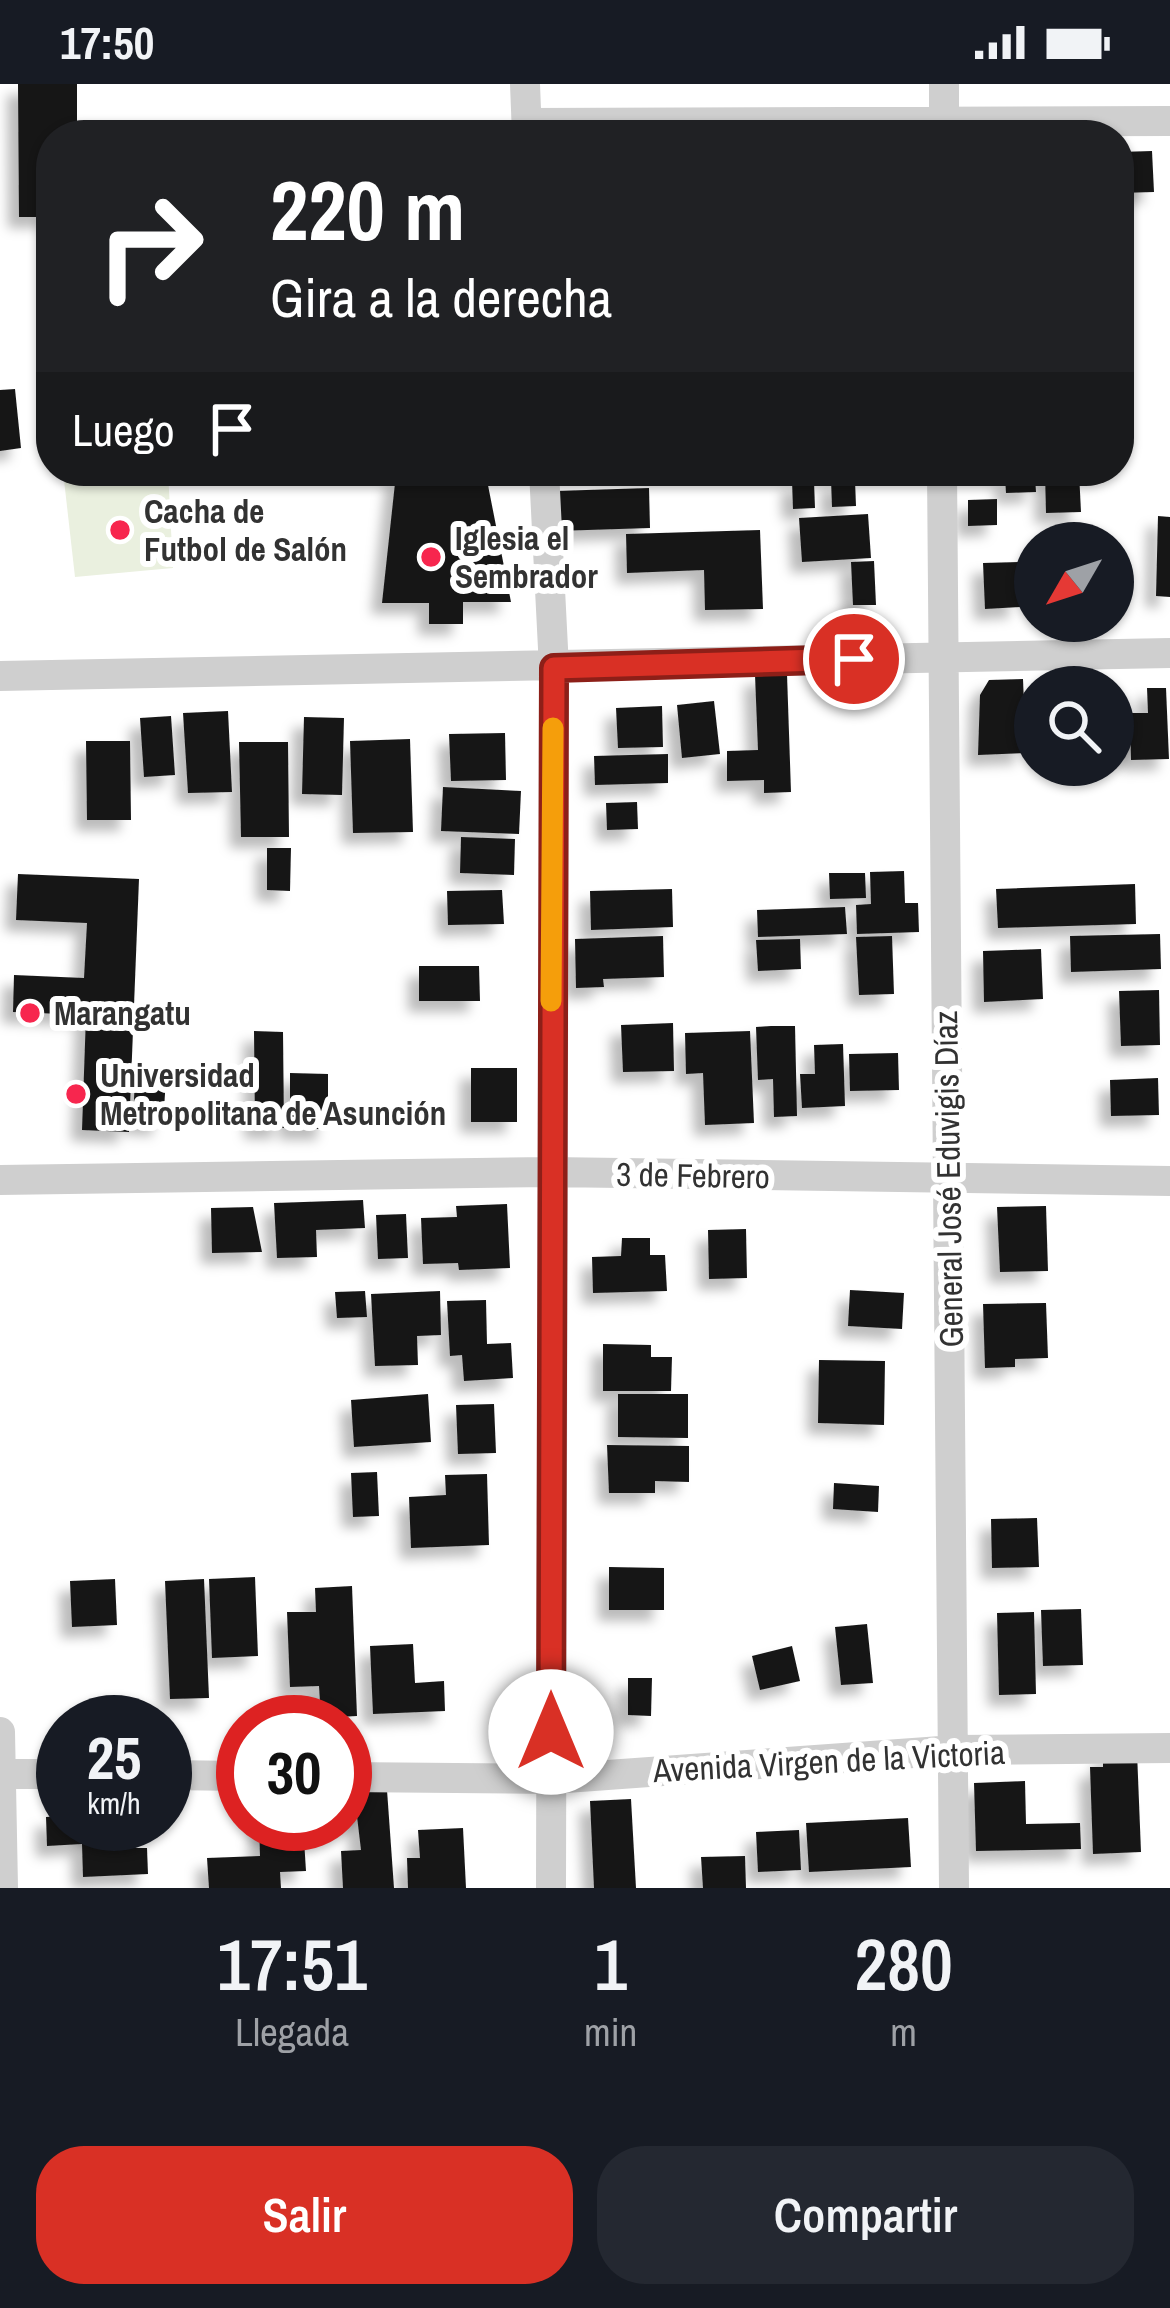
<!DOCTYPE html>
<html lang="es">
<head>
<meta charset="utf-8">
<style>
  :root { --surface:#171b24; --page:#242831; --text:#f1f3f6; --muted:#9ea1a6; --accent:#d93025 }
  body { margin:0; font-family:"Archivo Narrow",sans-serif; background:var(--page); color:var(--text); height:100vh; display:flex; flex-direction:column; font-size:45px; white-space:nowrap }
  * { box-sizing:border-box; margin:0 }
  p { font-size:39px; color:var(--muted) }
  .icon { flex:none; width:66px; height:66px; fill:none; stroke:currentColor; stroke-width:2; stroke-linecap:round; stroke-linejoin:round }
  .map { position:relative; height:1804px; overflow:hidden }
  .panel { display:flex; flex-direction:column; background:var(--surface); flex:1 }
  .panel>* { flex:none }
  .hud { position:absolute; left:36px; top:36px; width:1098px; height:366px; border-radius:48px; box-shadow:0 3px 9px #0004; background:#202124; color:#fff; overflow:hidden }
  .needle { width:78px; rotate:231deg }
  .controls { position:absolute; left:1014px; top:438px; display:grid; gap:24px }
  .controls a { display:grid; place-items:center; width:120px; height:120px; border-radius:50%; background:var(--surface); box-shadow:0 3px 9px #0004; font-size:60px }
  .speed { position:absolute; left:36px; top:1611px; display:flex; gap:24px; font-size:60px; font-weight:700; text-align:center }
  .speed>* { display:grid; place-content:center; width:156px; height:156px; border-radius:50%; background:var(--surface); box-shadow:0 3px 9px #0004; line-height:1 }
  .speed small { font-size:30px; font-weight:400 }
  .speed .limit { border:18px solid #d22; background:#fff; color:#111 }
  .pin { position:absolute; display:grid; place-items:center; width:102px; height:102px; color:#fff; margin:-51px; border:6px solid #fff; border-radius:50%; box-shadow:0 3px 12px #0007 }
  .me { position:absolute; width:132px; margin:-66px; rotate:0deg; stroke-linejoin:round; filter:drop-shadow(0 0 9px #0008) }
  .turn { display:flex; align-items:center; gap:42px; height:252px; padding:0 36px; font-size:54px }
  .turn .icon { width:156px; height:156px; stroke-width:2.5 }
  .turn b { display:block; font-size:84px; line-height:102px }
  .then { display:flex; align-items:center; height:114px; padding:0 36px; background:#0003; gap:24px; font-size:45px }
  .eta { display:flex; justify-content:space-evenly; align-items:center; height:204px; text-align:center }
  .eta b { font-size:72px; font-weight:600; line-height:84px }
  .action { display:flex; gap:24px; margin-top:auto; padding:24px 36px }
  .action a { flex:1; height:138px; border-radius:48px; background:var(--accent); color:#fff; font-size:48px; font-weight:600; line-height:138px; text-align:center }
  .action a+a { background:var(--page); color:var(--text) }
  .status { display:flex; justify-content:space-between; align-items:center; height:84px; padding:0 60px; background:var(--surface); direction:ltr }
  .status svg { height:33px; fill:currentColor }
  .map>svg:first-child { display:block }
</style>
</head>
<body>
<div class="status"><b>17:50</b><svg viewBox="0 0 49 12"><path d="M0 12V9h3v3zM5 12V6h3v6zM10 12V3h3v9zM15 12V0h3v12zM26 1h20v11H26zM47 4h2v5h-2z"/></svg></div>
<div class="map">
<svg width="1170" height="1804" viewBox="0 0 1170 1804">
  <defs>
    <filter id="shadow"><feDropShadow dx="-11" dy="11" stdDeviation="6" flood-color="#0004"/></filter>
  </defs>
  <rect width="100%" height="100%" fill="#fff"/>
  <path fill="#eaf0df" d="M 63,387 L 168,387 L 173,484 L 75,493 Z"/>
  <path fill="#191919" filter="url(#shadow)" d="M 18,0 L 77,0 L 77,51 L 51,51 L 51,133 L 19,133 Z
    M 1152,67 L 1154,108 L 1119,109 L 1119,68 Z
    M 15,305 L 21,364 L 0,367 L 0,306 Z
    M 1079,388 L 1081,428 L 1046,429 L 1045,389 Z
    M 396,390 L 486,391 L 511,518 L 463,518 L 463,540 L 429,540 L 429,519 L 382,519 Z
    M 1035,392 L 1036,408 L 1006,409 L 1005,393 Z
    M 831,396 L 855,396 L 856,422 L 832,423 Z
    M 792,397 L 814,397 L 815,424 L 793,425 Z
    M 649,404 L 650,444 L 556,447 L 555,407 Z
    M 997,415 L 997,441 L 968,442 L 968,416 Z
    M 868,430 L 871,474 L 802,478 L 799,434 Z
    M 1158,432 L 1170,433 L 1170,513 L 1156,512 Z
    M 760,446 L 763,525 L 705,526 L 704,486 L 627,489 L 626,450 Z
    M 874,477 L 876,521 L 853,521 L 851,478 Z
    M 1019,478 L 1020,523 L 985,525 L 983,479 Z
    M 787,590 L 791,708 L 764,709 L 764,696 L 727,697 L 727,667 L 758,666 L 755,591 Z
    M 1023,595 L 1026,669 L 978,671 L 980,611 L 989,596 Z
    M 1147,604 L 1166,604 L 1169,675 L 1131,676 L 1130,629 L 1148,629 Z
    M 714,617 L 720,670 L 682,674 L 677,621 Z
    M 662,622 L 663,663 L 618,664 L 616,624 Z
    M 1113,626 L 1125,626 L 1125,666 L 1113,666 Z
    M 228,627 L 232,708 L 188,709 L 183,629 Z
    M 171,632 L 175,691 L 144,693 L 140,634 Z
    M 304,633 L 344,634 L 342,711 L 302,710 Z
    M 505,649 L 506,696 L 451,697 L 449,650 Z
    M 410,655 L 413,748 L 353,749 L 350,657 Z
    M 86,657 L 130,657 L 131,736 L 87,736 Z
    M 239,658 L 288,658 L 289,753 L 241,753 Z
    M 668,670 L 668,699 L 595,701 L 594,672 Z
    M 443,703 L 521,707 L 519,750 L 441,747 Z
    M 637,718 L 638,745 L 607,746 L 606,719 Z
    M 461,753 L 515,755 L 514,791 L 460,789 Z
    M 267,764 L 291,764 L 290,807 L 267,806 Z
    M 904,787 L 905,819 L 918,819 L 919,848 L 857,850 L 856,821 L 871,820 L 870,788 Z
    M 829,789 L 865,789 L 866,814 L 830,815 Z
    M 18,790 L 139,795 L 129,1048 L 82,1046 L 86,931 L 13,928 L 14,891 L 84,894 L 87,839 L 16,836 Z
    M 1135,800 L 1136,840 L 998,844 L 996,805 Z
    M 672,805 L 673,843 L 591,846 L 590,807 Z
    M 502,806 L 504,840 L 448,841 L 447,807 Z
    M 845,823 L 847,850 L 758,853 L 757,826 Z
    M 1160,850 L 1161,885 L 1071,888 L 1070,852 Z
    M 663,852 L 664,893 L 603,895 L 604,903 L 576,904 L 575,855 Z
    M 892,852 L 894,910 L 859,911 L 856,853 Z
    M 800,855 L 801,885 L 758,887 L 756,856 Z
    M 1041,865 L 1043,915 L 984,918 L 983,867 Z
    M 419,882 L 479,882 L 480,917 L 419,917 Z
    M 1159,906 L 1160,961 L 1121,962 L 1119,907 Z
    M 673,939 L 674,987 L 623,988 L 621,941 Z
    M 771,942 L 795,942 L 797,1032 L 774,1033 L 773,995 L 758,996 L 756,943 Z
    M 254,947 L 283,948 L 284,1044 L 255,1044 Z
    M 750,947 L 754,1039 L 705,1041 L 703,989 L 686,990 L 685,949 Z
    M 843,960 L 845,1022 L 802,1024 L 800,990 L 815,990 L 814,961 Z
    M 898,969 L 899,1006 L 850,1007 L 849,970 Z
    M 471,984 L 517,984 L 517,1038 L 471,1038 Z
    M 290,989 L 328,990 L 328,1045 L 290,1045 Z
    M 135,992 L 166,994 L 163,1041 L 133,1039 Z
    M 1158,994 L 1159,1031 L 1111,1032 L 1110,996 Z
    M 363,1116 L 365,1144 L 316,1146 L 317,1173 L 277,1174 L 274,1119 Z
    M 507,1120 L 510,1184 L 459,1186 L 458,1179 L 423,1180 L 421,1134 L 457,1133 L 456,1122 Z
    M 1046,1122 L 1048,1187 L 1000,1188 L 997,1123 Z
    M 253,1123 L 262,1168 L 212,1169 L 211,1124 Z
    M 406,1130 L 408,1174 L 378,1175 L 376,1131 Z
    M 746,1145 L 747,1194 L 709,1195 L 708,1146 Z
    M 622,1154 L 650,1154 L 650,1171 L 665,1171 L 667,1207 L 593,1209 L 592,1173 L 621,1172 Z
    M 850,1206 L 904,1209 L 902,1245 L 848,1242 Z
    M 365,1207 L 367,1233 L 337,1234 L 335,1208 Z
    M 440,1207 L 441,1251 L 417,1252 L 418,1281 L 375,1282 L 371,1210 Z
    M 486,1216 L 487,1260 L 511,1259 L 513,1294 L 464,1297 L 462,1271 L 450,1272 L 447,1217 Z
    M 1046,1219 L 1048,1274 L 1015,1275 L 1015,1283 L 985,1284 L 983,1220 Z
    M 603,1260 L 651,1261 L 651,1273 L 672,1273 L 671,1307 L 603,1307 Z
    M 819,1276 L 885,1277 L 884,1341 L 818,1339 Z
    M 428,1310 L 431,1358 L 354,1363 L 351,1316 Z
    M 618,1310 L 688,1310 L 688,1354 L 618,1353 Z
    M 494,1320 L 496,1369 L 458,1370 L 456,1321 Z
    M 607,1361 L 689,1362 L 689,1398 L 655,1397 L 655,1409 L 609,1409 Z
    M 377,1388 L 379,1432 L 353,1433 L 351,1389 Z
    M 487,1390 L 489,1461 L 411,1464 L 409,1413 L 446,1411 L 445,1391 Z
    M 834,1399 L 879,1402 L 878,1428 L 833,1425 Z
    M 1037,1434 L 1039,1483 L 992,1484 L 991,1435 Z
    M 609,1483 L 664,1484 L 664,1526 L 609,1526 Z
    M 255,1493 L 258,1572 L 212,1574 L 209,1495 Z
    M 115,1495 L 117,1541 L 72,1543 L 70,1497 Z
    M 204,1495 L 209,1614 L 170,1615 L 165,1497 Z
    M 352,1502 L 357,1632 L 321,1634 L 319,1602 L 290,1603 L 287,1528 L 316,1528 L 315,1504 Z
    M 1081,1525 L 1083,1581 L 1043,1582 L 1041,1526 Z
    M 1034,1528 L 1036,1610 L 999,1611 L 997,1529 Z
    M 867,1540 L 873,1599 L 841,1601 L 835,1543 Z
    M 413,1560 L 415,1599 L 444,1597 L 445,1627 L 373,1630 L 370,1562 Z
    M 792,1562 L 800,1597 L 760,1606 L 752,1572 Z
    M 628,1594 L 652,1594 L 651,1632 L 628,1631 Z
    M 1137,1668 L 1141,1768 L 1093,1770 L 1090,1683 L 1103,1683 L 1103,1669 Z
    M 1025,1697 L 1026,1740 L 1080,1739 L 1081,1765 L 976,1767 L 974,1699 Z
    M 387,1706 L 394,1804 L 343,1804 L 341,1767 L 361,1766 L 354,1707 Z
    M 631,1715 L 636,1804 L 594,1804 L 590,1717 Z
    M 63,1732 L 63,1740 L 120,1740 L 122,1764 L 147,1764 L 148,1790 L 83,1793 L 82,1760 L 47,1762 L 46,1733 Z
    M 908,1734 L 911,1783 L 809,1788 L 806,1739 Z
    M 259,1740 L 303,1740 L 306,1787 L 280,1788 L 281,1804 L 209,1804 L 207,1774 L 260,1772 Z
    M 463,1744 L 466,1804 L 408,1804 L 407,1774 L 420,1774 L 418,1746 Z
    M 799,1746 L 801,1786 L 758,1788 L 756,1748 Z
    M 745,1772 L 746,1804 L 703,1804 L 701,1773 Z"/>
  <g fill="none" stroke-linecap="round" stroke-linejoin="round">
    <path stroke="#cfcfcf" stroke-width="30" d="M 525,0 L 527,51
      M 527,39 L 1170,37
      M 944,51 L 944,0
      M 544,387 L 554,584 L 551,1804
      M 942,387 L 954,1804
      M 0,592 L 1170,569
      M 0,1096 L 550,1088 L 1170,1097
      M 0,1648 L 3,1804
      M 0,1690 L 63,1690
      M 165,1691 L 243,1692
      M 345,1693 L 552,1695 L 955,1666 L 1170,1664"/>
  </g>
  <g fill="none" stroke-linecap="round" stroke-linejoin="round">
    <g stroke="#8d1f18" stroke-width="30">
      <path id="route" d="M 551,1648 L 554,584 L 854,575"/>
    </g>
    <use href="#route" stroke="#d93025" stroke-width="21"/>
    <path stroke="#f59e0b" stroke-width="21" d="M 551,917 L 553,644"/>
  </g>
  <g fill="#f7264e" stroke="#fff" stroke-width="4.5">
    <circle cx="120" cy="446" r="12"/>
    <circle cx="431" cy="473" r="12"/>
    <circle cx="30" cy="929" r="12"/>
    <circle cx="76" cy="1010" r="12"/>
  </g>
  <g text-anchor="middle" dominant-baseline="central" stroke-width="12" stroke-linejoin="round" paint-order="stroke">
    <g font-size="33" font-weight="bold" fill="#323232" stroke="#fff" text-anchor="start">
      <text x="144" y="427">Cacha de<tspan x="144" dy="38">Futbol de Salón</tspan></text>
      <text x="455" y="454">Iglesia el<tspan x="455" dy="38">Sembrador</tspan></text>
      <text x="54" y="929">Marangatu</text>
      <text x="100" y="991">Universidad<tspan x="100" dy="38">Metropolitana de Asunción</tspan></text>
    </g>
    <g font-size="33" fill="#323232" stroke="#fff">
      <text transform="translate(693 1091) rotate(1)">3 de Febrero</text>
      <text transform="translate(948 1095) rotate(-91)">General José Eduvigis Díaz</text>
      <text transform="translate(829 1677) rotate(-3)">Avenida Virgen de la Victoria</text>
    </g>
  </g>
</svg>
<div class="controls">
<a><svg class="needle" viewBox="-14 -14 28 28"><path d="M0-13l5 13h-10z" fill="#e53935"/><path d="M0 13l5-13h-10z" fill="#9ea1a6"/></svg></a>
<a><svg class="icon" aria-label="search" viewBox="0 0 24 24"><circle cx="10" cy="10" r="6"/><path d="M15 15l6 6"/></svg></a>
</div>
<div class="speed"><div>25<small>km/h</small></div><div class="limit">30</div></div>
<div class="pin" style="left:854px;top:575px;background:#d93025"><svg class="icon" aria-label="arrive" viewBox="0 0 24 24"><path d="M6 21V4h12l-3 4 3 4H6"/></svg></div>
<svg class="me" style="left:551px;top:1648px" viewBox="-20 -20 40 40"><circle r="19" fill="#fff"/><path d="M0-13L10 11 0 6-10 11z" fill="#d93025"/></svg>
<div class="hud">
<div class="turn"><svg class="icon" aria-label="right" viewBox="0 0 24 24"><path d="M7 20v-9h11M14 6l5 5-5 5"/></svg><div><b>220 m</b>Gira a la derecha</div></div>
<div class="then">Luego<svg class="icon" aria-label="arrive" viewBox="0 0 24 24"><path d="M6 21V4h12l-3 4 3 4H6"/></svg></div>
</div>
</div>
<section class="panel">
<div class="eta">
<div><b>17:51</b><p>Llegada</p></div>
<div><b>1</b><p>min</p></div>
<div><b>280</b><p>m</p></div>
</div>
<div class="action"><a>Salir</a><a>Compartir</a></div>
</section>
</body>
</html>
